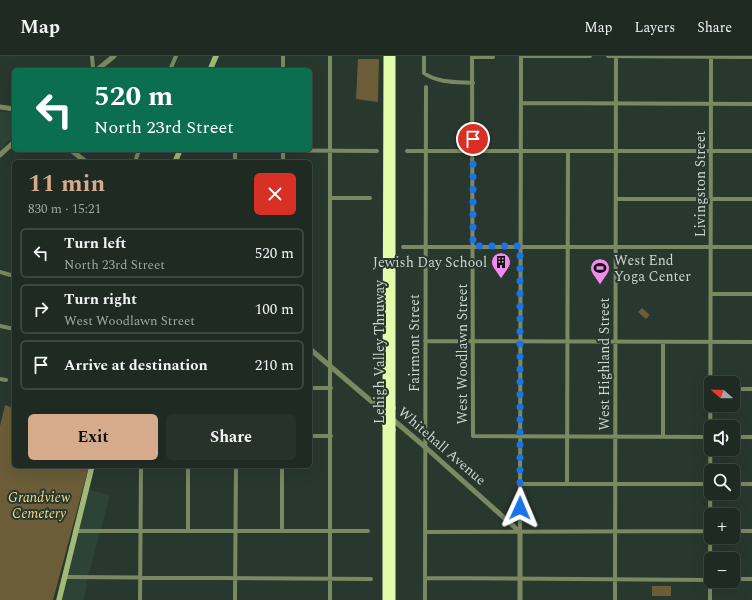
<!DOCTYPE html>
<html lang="en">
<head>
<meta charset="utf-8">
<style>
  :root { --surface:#1f2a23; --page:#27322b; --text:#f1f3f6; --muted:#a1a7a6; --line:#3c4641; --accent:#d6ab8b }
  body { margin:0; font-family:Spectral,serif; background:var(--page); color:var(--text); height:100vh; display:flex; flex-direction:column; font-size:15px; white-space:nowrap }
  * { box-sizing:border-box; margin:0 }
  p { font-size:13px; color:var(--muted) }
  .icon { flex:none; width:22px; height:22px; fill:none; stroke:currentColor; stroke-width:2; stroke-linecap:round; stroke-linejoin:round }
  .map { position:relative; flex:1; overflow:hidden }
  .side { position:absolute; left:12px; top:104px; width:300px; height:308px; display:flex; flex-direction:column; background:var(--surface); border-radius:6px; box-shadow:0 4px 16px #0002,0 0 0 1px var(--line) }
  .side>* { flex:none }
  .guide { position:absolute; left:12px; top:12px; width:300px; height:84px; border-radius:6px; box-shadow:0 4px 16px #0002,0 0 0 1px var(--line); background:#0b6e4f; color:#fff; overflow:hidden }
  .needle { width:26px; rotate:290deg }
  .controls { position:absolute; left:704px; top:320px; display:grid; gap:8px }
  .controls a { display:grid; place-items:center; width:36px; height:36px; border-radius:6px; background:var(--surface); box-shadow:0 4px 16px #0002,0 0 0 1px var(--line); font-size:20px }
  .pin { position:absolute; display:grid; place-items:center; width:34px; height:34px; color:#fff; margin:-17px; border:2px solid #fff; border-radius:50%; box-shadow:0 1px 4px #0007 }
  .me { position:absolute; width:44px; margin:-22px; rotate:1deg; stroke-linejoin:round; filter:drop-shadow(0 0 3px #0008) }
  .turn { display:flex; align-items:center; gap:14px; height:84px; padding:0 16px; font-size:18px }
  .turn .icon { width:52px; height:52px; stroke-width:2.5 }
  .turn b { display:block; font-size:28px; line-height:34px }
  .round { display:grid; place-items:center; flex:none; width:42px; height:42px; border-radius:6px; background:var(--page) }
  .head { display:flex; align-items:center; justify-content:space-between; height:68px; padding:0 16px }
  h1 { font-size:24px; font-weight:700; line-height:30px; color:var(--accent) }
  .action { display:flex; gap:8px; margin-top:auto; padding:8px 16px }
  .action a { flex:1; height:46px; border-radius:6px; background:var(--accent); color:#111; font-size:16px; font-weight:700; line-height:46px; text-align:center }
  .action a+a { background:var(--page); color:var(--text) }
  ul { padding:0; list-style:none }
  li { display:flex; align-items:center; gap:12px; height:50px; margin:0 8px 6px; padding:0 8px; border:2px solid var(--line); border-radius:6px }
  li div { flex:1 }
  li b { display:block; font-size:15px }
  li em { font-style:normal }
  header { display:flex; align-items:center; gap:24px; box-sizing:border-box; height:56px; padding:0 20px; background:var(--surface); border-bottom:1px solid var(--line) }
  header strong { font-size:19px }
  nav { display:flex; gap:22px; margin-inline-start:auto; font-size:14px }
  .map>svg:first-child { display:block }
</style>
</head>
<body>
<header>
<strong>Map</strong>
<nav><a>Map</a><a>Layers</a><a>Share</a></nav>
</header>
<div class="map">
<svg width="752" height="544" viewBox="0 0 752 544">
  <rect width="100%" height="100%" fill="#29382f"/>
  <path fill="#2d4336" d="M 0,55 L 14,57 L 14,80 L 0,93 Z
    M 89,434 L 110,439 L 88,521 L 84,544 L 62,544 Z"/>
  <path fill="#6a5d38" d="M 358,3 L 379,3 L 378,46 L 356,43 Z
    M 642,252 L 650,259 L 646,263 L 638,256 Z
    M 5,349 L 14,352 L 14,410 L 89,410 L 53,544 L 0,544 L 0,370 Z
    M 652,530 L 671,530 L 671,540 L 652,540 Z"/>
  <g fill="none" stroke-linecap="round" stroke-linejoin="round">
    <path stroke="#7b8961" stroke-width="4" d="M 92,0 L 93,12 L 95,14
      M 283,0 L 283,14
      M 424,0 L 424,17 C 437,27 457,26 473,27
      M 472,0 L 473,380 L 711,381
      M 521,0 L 590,0
      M 608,0 L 752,1
      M 472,1 L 493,1
      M 170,14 L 176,0
      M 521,47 L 752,48
      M 200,94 L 377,95
      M 407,95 L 752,95
      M 135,106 L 139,94
      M 235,106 L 235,94
      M 283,106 L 283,94
      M 331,142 L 370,142
      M 616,143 L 752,143
      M 403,191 L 752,191
      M 0,216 L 14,220
      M 711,238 L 752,238
      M 0,270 L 14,273
      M 425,285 L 752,286
      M 0,323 L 6,324
      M 310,332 L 331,332
      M 733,333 L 752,333
      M 310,380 L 331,380
      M 663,381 L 663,286
      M 733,381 L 752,381
      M 188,410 L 188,475
      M 520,428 L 711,428
      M 567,428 L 568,95
      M 733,428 L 752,428
      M 75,475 L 368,475
      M 282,475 L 282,410
      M 733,475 L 752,475
      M 425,476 L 711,475
      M 520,476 L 521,0
      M 65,521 L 371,523
      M 425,522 L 711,524
      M 733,523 L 752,523
      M 140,544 L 141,410
      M 235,544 L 236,410
      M 330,544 L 330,0
      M 425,544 L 426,31
      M 615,544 L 616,0
      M 710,544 L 711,0"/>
    <path stroke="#7b8961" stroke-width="5" d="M 97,14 L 114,0
      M 0,51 L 14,53
      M 71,94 L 86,106
      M 0,99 L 14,86
      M 310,293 L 424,390 L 520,476 L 520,544"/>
    <path stroke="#a3b978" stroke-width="5.5" d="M 210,14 L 216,0
      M 175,106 L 180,94
      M 59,544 L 92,410"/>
    <path stroke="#e1fdac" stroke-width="7" d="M 392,0 L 392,352
      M 386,347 L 387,0
      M 386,544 L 386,369
      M 392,544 L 392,374"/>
    <path stroke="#e1fdac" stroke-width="7" d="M 386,369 L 386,347
      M 392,374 L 392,352"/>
  </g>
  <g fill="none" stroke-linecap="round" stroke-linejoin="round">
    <path stroke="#1a73e8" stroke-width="7" stroke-dasharray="0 12.6" d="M 473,83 L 473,190 L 520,190 L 520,452"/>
  </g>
  <defs>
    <g id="building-pin" transform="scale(1)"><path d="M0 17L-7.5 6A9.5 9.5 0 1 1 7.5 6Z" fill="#f589ee" stroke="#29382f"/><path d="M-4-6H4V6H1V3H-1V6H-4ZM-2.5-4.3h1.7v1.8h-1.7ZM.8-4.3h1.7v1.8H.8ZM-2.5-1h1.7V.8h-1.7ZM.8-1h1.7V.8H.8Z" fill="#111"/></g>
    <g id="stadium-pin" transform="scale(1)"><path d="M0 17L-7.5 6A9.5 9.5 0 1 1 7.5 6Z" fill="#f589ee" stroke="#29382f"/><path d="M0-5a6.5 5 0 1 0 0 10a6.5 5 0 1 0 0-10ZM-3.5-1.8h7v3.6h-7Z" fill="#111"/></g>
  </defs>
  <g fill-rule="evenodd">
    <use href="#building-pin" x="501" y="206"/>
    <use href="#stadium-pin" x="600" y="212"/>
  </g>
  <g text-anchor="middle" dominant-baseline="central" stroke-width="4" stroke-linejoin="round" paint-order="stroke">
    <g font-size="14" fill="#cbd5cf" stroke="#29382f">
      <text transform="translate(700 128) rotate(-90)">Livingston Street</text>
      <text transform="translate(414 287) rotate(-90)">Fairmont Street</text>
      <text transform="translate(379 296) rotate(-90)">Lehigh Valley Thruway</text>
      <text transform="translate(462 298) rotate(-90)">West Woodlawn Street</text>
      <text transform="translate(604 308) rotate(-90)">West Highland Street</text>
      <text transform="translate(442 390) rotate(41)">Whitehall Avenue</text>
    </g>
    <g font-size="14" fill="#cbd5cf" stroke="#29382f" text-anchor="start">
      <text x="614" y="204">West End<tspan x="614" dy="16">Yoga Center</tspan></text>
      <text x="487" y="206" text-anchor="end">Jewish Day School</text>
    </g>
    <g font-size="14" font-style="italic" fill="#f7d989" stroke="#29382f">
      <text x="39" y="441">Grandview<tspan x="39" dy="16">Cemetery</tspan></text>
    </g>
  </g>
</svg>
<div class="controls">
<a><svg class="needle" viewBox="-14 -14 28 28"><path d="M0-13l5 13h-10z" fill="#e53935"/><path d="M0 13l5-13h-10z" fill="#a1a7a6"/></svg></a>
<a><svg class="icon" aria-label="sound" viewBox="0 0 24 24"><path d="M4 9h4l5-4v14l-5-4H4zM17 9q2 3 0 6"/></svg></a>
<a><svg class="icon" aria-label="search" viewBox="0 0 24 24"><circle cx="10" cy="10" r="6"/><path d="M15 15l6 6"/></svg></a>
<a>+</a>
<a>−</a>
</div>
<div class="pin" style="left:473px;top:83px;background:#d93025"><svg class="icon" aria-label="arrive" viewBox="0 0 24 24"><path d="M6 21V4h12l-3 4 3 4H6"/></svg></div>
<svg class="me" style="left:520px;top:452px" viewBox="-20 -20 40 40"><path d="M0-17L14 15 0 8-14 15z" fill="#1a73e8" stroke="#fff" stroke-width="4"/></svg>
<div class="guide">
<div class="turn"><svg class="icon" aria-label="left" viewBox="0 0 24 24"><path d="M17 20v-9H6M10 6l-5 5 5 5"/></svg><div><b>520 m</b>North 23rd Street</div></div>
</div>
<section class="side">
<div class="head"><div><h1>11 min</h1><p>830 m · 15:21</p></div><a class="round" style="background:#d93025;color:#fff"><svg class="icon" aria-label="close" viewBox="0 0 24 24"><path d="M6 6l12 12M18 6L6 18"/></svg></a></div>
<ul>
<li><svg class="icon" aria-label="left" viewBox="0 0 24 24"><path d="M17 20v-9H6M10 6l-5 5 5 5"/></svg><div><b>Turn left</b><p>North 23rd Street</p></div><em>520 m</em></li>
<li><svg class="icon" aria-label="right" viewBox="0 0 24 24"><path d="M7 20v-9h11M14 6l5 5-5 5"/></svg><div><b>Turn right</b><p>West Woodlawn Street</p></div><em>100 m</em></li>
<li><svg class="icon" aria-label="arrive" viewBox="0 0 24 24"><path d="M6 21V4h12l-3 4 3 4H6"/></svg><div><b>Arrive at destination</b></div><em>210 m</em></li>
</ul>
<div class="action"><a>Exit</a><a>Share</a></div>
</section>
</div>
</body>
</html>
